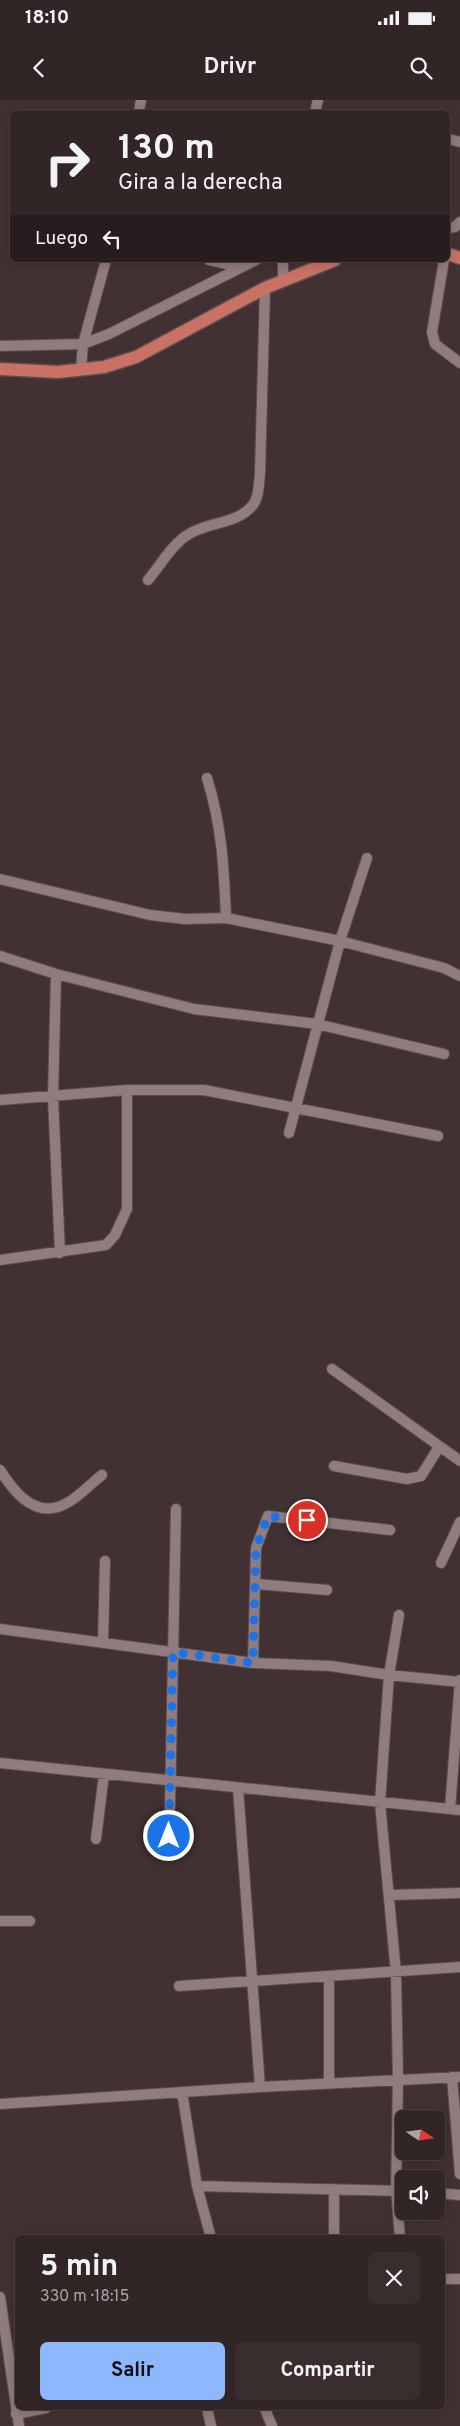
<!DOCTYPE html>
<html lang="es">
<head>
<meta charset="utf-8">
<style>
  :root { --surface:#322526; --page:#3a2d2e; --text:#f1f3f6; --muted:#a8a5a7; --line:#4d4243; --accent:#8eb8fd }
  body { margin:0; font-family:Overpass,sans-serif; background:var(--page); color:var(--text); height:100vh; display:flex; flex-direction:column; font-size:19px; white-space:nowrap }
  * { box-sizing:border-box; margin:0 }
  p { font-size:16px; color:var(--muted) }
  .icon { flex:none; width:28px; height:28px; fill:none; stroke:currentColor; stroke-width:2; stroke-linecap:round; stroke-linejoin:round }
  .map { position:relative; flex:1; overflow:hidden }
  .panel { position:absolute; left:15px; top:2135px; width:430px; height:175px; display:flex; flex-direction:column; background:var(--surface); border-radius:8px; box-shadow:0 2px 12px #0003,0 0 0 1px var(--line) }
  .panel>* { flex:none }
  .hud { position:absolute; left:10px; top:10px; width:440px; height:152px; border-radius:8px; box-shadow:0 2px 12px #0003,0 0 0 1px var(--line); background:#322526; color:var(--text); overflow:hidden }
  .needle { width:32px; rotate:103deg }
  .tools { position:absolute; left:395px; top:2010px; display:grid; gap:10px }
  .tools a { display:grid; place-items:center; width:50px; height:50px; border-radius:8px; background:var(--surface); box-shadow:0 2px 12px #0003,0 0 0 1px var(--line); font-size:25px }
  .pin { position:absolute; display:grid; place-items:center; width:42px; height:42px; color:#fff; margin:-21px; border:2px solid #fff; border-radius:50%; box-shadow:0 1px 5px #0007 }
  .me { position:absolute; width:55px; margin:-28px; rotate:0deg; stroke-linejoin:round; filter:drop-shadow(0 0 4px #0008) }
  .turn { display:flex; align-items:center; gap:18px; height:105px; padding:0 25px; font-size:22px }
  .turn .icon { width:65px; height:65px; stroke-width:2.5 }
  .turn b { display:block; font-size:35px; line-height:42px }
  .then { display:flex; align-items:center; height:48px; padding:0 25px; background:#0003; gap:10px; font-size:19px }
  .round { display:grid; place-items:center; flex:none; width:52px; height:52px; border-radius:8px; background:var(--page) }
  .overview { display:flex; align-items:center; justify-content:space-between; height:85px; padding:0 25px }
  h1 { font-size:30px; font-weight:700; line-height:38px }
  .cta { display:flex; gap:10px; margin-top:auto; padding:10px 25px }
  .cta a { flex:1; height:58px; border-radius:8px; background:var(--accent); color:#111; font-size:20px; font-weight:700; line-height:58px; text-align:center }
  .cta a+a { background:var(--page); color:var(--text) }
  .status { display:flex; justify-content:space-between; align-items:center; height:35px; padding:0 25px; background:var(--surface); direction:ltr }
  .status svg { height:14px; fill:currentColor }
  header { display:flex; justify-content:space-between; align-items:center; height:65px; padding:0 25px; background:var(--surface); font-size:22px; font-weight:700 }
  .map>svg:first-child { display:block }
</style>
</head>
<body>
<div class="status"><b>18:10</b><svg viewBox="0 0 49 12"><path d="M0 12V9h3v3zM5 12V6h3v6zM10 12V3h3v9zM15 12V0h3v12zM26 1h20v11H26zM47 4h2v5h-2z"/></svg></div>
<header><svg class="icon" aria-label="back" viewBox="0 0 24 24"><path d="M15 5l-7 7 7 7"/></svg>Drivr<svg class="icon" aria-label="search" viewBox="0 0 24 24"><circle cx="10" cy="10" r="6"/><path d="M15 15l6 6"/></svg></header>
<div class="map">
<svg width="460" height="2326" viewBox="0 0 460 2326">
  <rect width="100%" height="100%" fill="#423133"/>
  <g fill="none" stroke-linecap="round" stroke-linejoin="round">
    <g stroke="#5b4d4f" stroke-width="12">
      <path id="minor" d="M 139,12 L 141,0
        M 315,12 L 318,0
        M 448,39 L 460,42
        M 448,128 L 455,127 L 460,122
        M 209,160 L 240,167
        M 283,160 L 283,180
        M 444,160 L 432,232 L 435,244 L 460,263
        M 0,246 L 83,244 L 109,234 L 256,160
        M 81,270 L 83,244 L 106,160
        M 148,480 C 160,466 172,444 189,434 C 208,422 237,424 252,406 C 259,399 259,383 260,373 L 265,188
        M 207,678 C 222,726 224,768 226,818
        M 0,779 L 150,815 L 185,819 L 226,818 L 340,841 L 444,868 L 460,876
        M 0,856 L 56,874 L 194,909 L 317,924 L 444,954
        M 56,874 L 53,998 L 60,1153
        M 0,1000 L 127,990 L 204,990 L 438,1036
        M 289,1033 L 340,841 L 367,758
        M 0,1160 L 106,1145 L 115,1135 L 127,1109 L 127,990
        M 332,1269 L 460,1361
        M 334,1366 L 407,1379 L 421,1376 L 439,1347
        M 0,1370 C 12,1389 31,1415 58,1407 C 74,1402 89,1385 102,1375
        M 441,1463 L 460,1422
        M 256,1484 L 327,1490
        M 399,1515 L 389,1575 L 380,1703 L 396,1873 L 398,1979 L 396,2090 L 400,2138
        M 0,1529 L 253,1563 L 331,1566 L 389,1575 L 460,1582
        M 103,1543 L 105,1461
        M 253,1563 L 256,1448 L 268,1416 L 390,1430
        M 0,1663 L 460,1710
        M 238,1688 L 260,1987
        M 450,1709 L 460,1580
        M 96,1739 L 104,1674
        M 169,1755 L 176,1409
        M 389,1795 L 460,1793
        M 0,1821 L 30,1821
        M 179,1886 L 460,1867
        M 452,1977 L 460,2074
        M 329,1983 L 329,1878
        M 182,1992 L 197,2086 L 211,2138
        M 0,2004 L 260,1987 L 460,1977
        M 197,2086 L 404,2091
        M 436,2093 L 460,2095
        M 334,2138 L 334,2089
        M 442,2179 L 460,2179
        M 0,2197 L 19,2326
        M 207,2308 L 211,2326
        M 265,2309 L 272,2326
        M 16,2314 L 46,2308"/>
    </g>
    <g stroke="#5b4d4f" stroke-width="15">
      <path id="major" d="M 448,154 L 460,158
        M 0,269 L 58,272 L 104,267 L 136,257 L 265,188 L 335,160"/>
    </g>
    <use href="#minor" stroke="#907c7e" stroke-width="10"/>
    <use href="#major" stroke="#ca7165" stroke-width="12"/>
  </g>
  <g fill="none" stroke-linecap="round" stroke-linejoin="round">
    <path stroke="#1a73e8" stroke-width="9" stroke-dasharray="0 16.2" d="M 169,1736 L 173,1552 L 253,1563 L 256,1448 L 268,1416 L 307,1420"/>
  </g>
</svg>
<div class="tools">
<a><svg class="needle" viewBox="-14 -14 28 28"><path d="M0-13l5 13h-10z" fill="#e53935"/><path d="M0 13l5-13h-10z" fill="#a8a5a7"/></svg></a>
<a><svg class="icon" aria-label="sound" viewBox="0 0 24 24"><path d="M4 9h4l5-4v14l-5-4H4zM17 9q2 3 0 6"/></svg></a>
</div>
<div class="pin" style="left:307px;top:1420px;background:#d93025"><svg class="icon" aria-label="arrive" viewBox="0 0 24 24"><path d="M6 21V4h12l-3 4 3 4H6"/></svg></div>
<svg class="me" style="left:169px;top:1736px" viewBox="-20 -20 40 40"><circle r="17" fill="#1a73e8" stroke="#fff" stroke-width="3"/><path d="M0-11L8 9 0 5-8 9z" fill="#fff"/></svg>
<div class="hud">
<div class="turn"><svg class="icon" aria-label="right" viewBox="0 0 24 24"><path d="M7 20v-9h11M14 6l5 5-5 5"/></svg><div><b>130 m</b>Gira a la derecha</div></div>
<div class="then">Luego<svg class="icon" aria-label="left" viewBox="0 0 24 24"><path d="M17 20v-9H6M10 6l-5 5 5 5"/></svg></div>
</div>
<section class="panel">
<div class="overview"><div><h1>5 min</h1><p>330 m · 18:15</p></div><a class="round"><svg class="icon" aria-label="close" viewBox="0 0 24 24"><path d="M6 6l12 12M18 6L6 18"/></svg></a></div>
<div class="cta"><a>Salir</a><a>Compartir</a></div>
</section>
</div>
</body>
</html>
